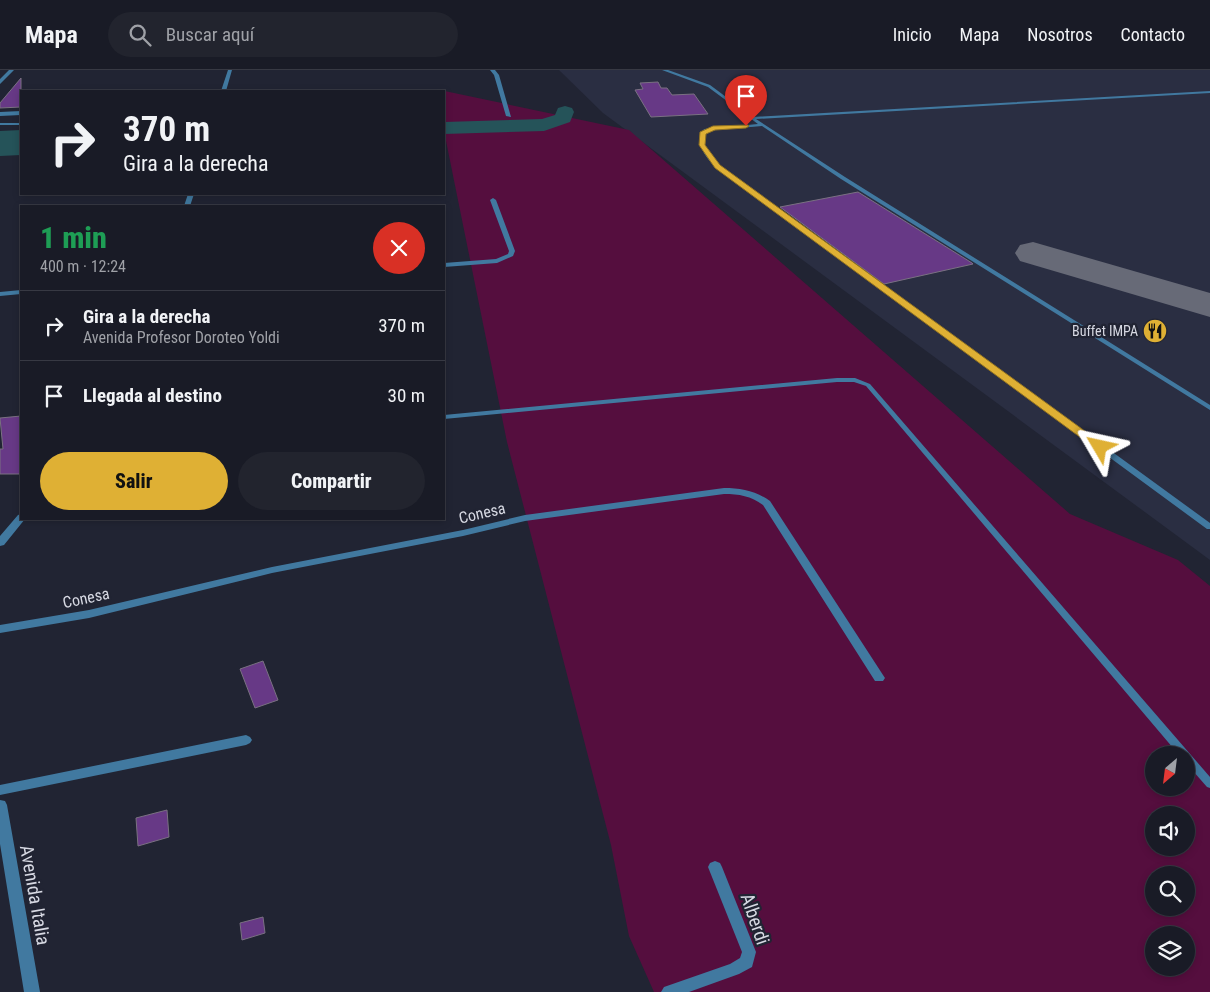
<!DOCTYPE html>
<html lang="es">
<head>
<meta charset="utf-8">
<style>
  :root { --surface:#191b26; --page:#22242e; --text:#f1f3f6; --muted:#9fa1a7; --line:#373943; --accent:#dfb034 }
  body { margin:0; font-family:"Roboto Condensed",sans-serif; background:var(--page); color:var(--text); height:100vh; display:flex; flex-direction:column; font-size:19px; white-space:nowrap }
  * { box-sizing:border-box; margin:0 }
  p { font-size:16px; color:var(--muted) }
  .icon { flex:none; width:28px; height:28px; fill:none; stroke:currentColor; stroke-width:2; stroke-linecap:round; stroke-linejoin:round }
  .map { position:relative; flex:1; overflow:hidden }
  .sheet { position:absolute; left:20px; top:135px; width:425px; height:315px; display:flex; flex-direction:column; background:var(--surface); border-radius:0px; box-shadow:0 2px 8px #0003,0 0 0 1px var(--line) }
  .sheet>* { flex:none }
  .hud { position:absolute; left:20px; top:20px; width:425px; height:105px; border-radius:0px; box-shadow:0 2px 8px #0003,0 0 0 1px var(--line); background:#191b26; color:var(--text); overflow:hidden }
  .needle { width:32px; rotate:208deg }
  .fabs { position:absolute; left:1145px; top:676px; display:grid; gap:10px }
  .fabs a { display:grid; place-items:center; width:50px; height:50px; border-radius:50%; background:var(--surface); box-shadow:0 2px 8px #0003,0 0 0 1px var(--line); font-size:25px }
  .pin { position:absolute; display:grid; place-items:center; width:42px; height:42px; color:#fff; margin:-51px -21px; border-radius:50% 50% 50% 0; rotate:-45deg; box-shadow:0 0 5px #0007 }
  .pin .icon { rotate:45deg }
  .me { position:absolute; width:55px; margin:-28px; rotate:306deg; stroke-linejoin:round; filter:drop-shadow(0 0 4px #0008) }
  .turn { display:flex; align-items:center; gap:18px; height:105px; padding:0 20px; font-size:22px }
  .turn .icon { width:65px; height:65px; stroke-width:2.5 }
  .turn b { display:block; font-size:35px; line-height:42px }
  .round { display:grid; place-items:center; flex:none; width:52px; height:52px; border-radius:26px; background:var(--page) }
  .head { display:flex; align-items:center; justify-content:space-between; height:85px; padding:0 20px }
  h1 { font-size:30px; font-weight:800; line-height:38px; color:#1e9e55 }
  .primary-button { display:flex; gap:10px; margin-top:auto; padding:10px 20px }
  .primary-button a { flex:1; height:58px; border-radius:30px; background:var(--accent); color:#111; font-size:20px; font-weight:800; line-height:58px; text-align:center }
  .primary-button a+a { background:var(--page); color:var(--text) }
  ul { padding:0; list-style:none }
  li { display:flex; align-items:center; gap:15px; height:70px; padding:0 20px; border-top:1px solid var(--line) }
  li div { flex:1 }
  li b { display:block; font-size:19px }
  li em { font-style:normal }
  header { display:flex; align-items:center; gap:30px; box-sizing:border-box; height:70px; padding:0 25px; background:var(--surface); border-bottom:1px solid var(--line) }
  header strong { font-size:24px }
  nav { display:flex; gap:28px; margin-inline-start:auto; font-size:18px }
  .search { width:350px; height:45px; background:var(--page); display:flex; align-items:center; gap:12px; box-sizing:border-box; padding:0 18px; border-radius:28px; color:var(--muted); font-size:19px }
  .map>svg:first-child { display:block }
</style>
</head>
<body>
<header>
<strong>Mapa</strong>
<div class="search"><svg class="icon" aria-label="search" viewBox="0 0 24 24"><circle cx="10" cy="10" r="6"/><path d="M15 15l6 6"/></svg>Buscar aquí</div>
<nav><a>Inicio</a><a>Mapa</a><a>Nosotros</a><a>Contacto</a></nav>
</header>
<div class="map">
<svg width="1210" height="922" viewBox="0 0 1210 922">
  <rect width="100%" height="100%" fill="#212433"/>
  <path fill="#2a2e42" d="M 559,0 L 1210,0 L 1210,490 L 603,43 Z"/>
  <path fill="#550e3e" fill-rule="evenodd" d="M 435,19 L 629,60 L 1070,444 L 1178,490 L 1210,516 L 1210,922 L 654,922 L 629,866 L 611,775 L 507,372 L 444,61 L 444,21 L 436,21 ZM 1154,685 L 1186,685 L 1186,718 L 1154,718 ZM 1154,745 L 1186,745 L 1186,778 L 1154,778 ZM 1154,805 L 1186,805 L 1186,838 L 1154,838 ZM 1154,865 L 1186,865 L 1186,898 L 1154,898 Z"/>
  <path fill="#255359" d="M 21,60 L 21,85 L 0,86 L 0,61 Z"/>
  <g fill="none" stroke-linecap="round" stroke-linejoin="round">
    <path fill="#255359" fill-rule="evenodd" d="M 565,36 L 572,38 L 574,42 L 570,52 L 544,61 L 444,64 L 444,52 L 542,49 L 555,45 L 558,38 Z"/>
    <path fill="#676a77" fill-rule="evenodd" d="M 1033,172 L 1210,223 L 1210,247 L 1020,191 L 1015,183 L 1020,175 Z"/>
  </g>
  <path fill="#673986" stroke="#7a7182" d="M 21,8 L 21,37 L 0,38 L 0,33 Z
    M 658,12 L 661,18 L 667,18 L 672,25 L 694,24 L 708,44 L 651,47 L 635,20 L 643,19 L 640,13 Z
    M 858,122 L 972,193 L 973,194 L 884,214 L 780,137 Z
    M 21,346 L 21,404 L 0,404 L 0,379 L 3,379 L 0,348 Z
    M 263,591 L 278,630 L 255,638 L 240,599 Z
    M 167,740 L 169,767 L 138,776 L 136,748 Z
    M 263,847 L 265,863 L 242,870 L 240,853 Z"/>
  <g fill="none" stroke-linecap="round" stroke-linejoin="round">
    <path fill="#4179a0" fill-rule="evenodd" d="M 662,0 L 668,0 L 710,15 L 753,47 L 1210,21 L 1210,23 L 756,49 L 845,107 L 1210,335 L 1210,340 L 841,109 L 762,56 L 706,61 C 698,76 714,91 725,100 L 1210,453 L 1210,459 L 1207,459 L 721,102 C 709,91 693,76 704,59 L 758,54 L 708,17 Z
      M 0,53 L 21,53 L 21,55 L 0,55 Z
      M 837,308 L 855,308 L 870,314 L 1210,707 L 1210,718 L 1207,717 L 1186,693 L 1186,685 L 1179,685 L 866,316 L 854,312 L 837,312 L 444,349 L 444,345 Z"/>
    <path fill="#4179a0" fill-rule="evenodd" d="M 9,0 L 14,0 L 0,14 L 0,9 Z
      M 228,0 L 232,0 L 226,21 L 221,21 Z
      M 490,0 L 495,0 L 499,5 L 511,47 L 506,46 L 494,5 Z
      M 21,41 L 21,45 L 0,46 L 0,42 Z
      M 188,124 L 194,124 L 190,136 L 184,136 Z
      M 493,128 L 496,130 L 515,181 L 513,186 L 497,193 L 444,197 L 444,193 L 496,189 L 508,184 L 509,181 L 490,130 Z
      M 21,220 L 21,224 L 0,226 L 0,222 Z
      M 724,418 C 741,418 756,421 770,431 L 883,605 L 885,608 L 883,611 L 875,611 L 763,435 C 751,426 739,424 724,424 L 525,451 L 463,466 L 272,503 L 89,548 L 0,563 L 0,555 L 89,540 L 272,497 L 463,460 L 525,445 Z
      M 21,444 L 21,449 L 25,449 L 4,475 L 0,476 L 0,466 L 18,445 Z
      M 246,665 L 250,667 L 252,670 L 250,673 L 246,675 L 0,725 L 0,715 Z
      M 0,730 L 5,731 L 7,735 L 40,922 L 24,922 L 0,774 Z
      M 715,791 L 720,793 L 722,797 L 756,882 L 752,897 L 739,904 L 689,922 L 661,922 L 664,917 L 730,894 L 740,888 L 742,882 L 708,797 L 710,793 Z"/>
  </g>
  <path fill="#dfb034" stroke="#917222" d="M 748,55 L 749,56 L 746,58 L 715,60 L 706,64 L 705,75 L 720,95 L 1104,375 L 1105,377 L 1104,379 L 1096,379 L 715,98 L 699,75 L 700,62 L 713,56 Z"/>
  <defs>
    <g id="restaurant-disc" transform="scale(1.25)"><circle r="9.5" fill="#dfb034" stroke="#212433"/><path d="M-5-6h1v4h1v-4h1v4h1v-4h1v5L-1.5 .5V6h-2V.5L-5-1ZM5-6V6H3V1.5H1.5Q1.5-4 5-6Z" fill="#111"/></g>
  </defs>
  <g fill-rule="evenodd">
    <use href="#restaurant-disc" x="1155" y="261"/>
  </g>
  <g text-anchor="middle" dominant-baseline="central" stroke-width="4.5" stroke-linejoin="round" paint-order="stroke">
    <g font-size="14" fill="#d7d9e3" stroke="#212433" text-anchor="end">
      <text x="1138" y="261">Buffet IMPA</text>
    </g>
    <g font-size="16" fill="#d7d9e3" stroke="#212433">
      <text transform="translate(482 443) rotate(-13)">Conesa</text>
      <text transform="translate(86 528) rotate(-12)">Conesa</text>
    </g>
    <g font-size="19" fill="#d7d9e3" stroke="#212433">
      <text transform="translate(35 825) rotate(80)">Avenida Italia</text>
      <text transform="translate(755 849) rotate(71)">Alberdi</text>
    </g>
  </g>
</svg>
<div class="fabs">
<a><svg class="needle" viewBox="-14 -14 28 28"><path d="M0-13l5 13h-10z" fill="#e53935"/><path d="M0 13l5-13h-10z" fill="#9fa1a7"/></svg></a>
<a><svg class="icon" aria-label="sound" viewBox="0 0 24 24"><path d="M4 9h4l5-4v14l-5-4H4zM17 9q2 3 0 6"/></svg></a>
<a><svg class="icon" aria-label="search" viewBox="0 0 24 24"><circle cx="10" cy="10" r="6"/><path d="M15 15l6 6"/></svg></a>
<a><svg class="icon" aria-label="layers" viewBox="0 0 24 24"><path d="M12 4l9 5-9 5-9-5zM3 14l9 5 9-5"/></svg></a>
</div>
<div class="pin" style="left:746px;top:56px;background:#d93025"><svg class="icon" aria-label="arrive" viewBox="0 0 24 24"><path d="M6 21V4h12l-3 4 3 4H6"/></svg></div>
<svg class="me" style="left:1100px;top:377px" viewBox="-20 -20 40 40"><path d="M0-17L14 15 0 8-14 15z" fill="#dfb034" stroke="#fff" stroke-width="4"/></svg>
<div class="hud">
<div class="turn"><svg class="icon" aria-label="right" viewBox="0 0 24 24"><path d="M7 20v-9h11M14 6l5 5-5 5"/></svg><div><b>370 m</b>Gira a la derecha</div></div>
</div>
<section class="sheet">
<div class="head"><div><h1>1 min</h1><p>400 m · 12:24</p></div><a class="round" style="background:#d93025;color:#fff"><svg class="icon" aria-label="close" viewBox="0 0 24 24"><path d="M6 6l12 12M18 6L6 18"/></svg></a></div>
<ul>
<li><svg class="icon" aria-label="right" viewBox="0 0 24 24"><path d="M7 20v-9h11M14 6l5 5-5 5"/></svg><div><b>Gira a la derecha</b><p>Avenida Profesor Doroteo Yoldi</p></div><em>370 m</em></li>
<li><svg class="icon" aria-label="arrive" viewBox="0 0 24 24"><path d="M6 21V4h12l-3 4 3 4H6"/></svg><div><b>Llegada al destino</b></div><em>30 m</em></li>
</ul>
<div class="primary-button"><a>Salir</a><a>Compartir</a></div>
</section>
</div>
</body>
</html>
